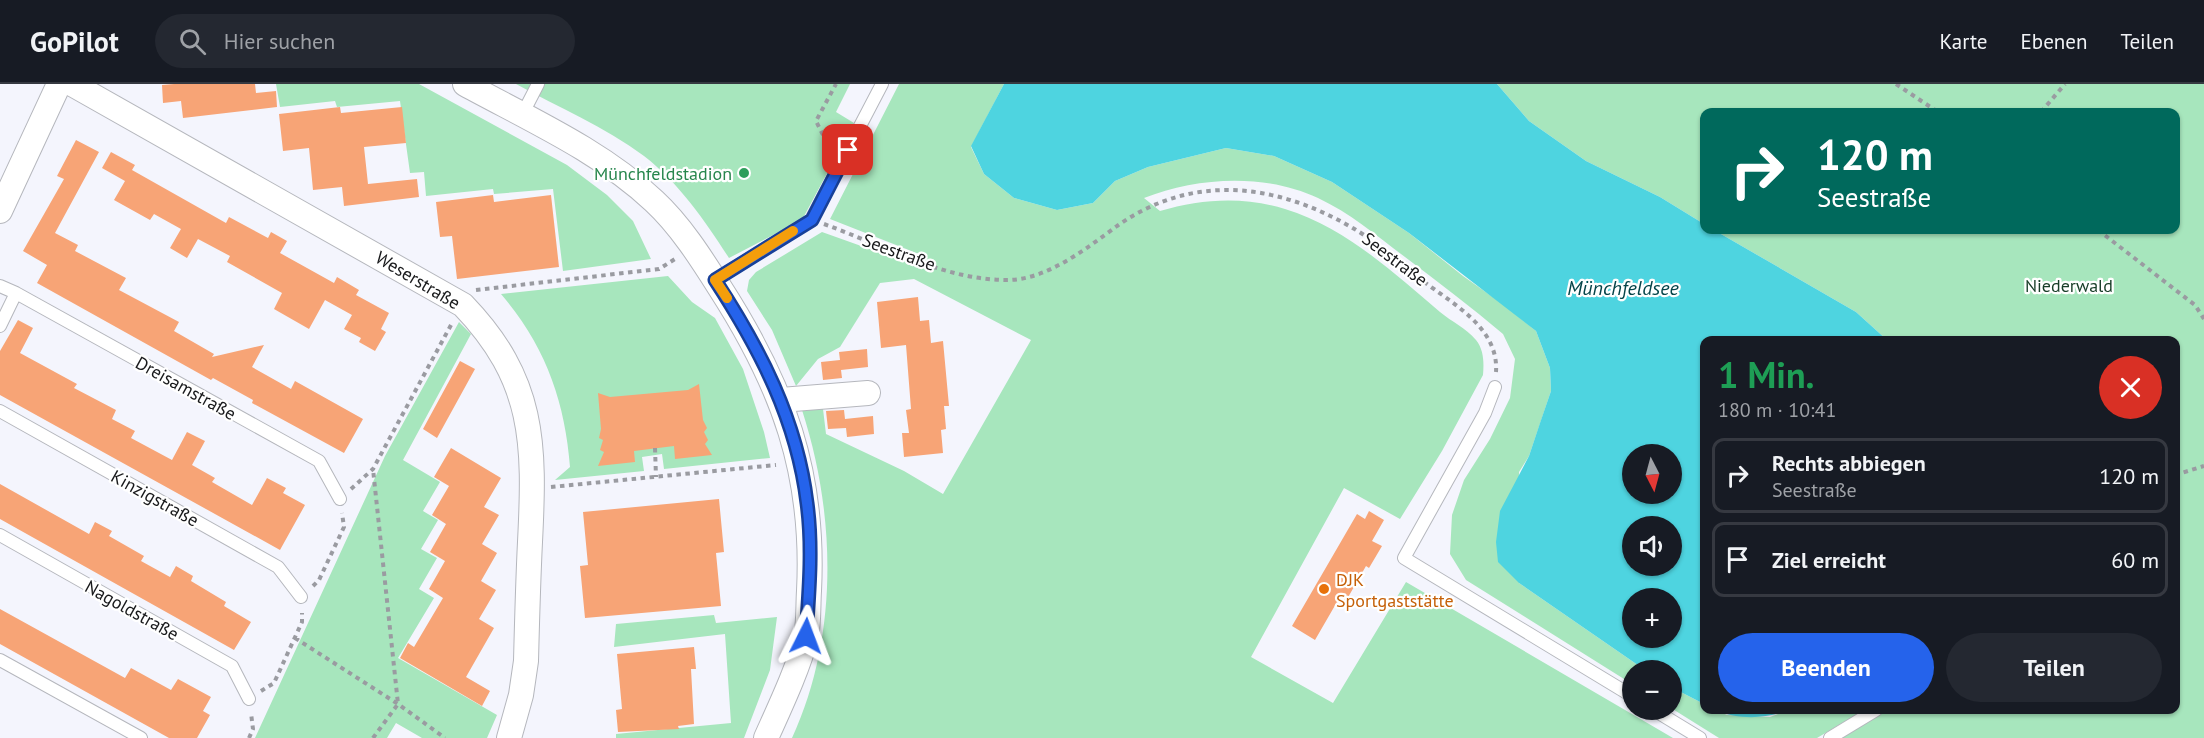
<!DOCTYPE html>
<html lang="de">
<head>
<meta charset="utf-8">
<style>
  :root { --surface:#171b24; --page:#242831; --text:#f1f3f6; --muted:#9ea1a6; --line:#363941; --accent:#2563eb }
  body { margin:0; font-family:"PT Sans",sans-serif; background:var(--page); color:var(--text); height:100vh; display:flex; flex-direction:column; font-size:22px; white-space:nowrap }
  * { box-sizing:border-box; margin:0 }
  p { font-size:20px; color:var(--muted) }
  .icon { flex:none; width:33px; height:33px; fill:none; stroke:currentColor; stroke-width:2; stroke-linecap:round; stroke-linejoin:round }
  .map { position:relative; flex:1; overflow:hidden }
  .details { position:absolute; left:1700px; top:252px; width:480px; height:378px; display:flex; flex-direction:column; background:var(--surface); border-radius:12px; box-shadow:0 2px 4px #0004 }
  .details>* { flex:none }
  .banner { position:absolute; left:1700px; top:24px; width:480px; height:126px; border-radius:12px; box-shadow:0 2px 4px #0004; background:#00695c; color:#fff; overflow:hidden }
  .needle { width:39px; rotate:174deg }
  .buttons { position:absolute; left:1622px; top:360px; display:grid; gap:12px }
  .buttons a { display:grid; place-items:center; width:60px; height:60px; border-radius:50%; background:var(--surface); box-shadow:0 2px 4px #0004; font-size:30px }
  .pin { position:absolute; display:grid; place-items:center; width:51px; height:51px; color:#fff; margin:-26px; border-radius:12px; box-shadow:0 3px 9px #0006 }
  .me { position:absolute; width:66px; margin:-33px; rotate:3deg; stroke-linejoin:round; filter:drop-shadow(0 0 4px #0008) }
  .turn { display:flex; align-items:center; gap:21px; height:126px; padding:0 18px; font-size:27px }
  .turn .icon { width:78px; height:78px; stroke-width:2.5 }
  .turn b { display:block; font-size:42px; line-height:51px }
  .round { display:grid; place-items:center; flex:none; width:63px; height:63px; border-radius:32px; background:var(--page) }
  .head { display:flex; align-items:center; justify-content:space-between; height:102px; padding:0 18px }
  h1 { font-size:36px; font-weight:700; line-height:45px; color:#1e9e55 }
  .action { display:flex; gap:12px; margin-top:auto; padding:12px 18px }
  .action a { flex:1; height:69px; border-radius:36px; background:var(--accent); color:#fff; font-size:24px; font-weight:700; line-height:69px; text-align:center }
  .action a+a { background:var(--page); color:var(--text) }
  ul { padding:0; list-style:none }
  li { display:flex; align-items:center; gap:18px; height:75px; margin:0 12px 9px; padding:0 6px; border:3px solid var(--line); border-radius:12px }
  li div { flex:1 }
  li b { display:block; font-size:22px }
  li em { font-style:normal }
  header { display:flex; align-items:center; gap:36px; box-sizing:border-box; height:84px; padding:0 30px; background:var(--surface); border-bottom:2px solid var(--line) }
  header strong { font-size:28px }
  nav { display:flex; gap:33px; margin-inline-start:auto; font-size:21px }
  .search { width:420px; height:54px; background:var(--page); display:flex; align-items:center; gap:15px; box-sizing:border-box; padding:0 21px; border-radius:33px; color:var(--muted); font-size:22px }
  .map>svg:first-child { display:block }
</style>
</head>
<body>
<header>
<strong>GoPilot</strong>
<div class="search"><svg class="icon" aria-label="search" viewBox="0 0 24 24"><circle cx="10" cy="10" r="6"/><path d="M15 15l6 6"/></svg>Hier suchen</div>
<nav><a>Karte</a><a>Ebenen</a><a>Teilen</a></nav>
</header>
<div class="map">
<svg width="2204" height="654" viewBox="0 0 2204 654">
  <rect width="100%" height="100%" fill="#f4f5fd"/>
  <path fill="#a7e6bd" d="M 276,0 L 419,0 L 567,81 L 607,111 L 633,137 L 651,175 L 563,187 L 553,105 L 494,110 L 493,105 L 426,112 L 424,88 L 410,89 L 400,17 L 337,23 L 335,17 L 280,23 Z
    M 516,0 L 850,0 L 836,28 L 854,39 L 802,136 L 729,174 C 705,137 679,99 644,72 C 605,43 558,23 516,0 Z
    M 899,0 L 1004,0 L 971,63 L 984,90 L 1014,114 L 1057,126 L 1093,119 L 1115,97 L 1148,83 L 1226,64 L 1274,72 L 1332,98 L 1409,149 L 1463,192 L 1504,221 L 1536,247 L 1550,284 L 1551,307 L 1529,372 L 1519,388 L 1519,499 L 1645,586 L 1632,586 L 1632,600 L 1466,496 L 1450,470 L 1452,431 L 1464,396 L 1490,355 L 1510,314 L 1515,275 L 1503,250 C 1471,223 1438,198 1405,173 C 1377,152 1350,129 1318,114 C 1265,89 1197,93 1144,114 L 1160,127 C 1201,115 1243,112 1285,125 C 1346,144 1393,188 1440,228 C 1452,238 1466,244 1476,256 C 1484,266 1484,279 1483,291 L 1442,367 L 1400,435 L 1344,404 L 1251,573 L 1333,619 L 1406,498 L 1673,654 L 792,654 C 839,552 836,431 802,326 L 823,325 L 826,350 L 904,387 L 943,410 L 1031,256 L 914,195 L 880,199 L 840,263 L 818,275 L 796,302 L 772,246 L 747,207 L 749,196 L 756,188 L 822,148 L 920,183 L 924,172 L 830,135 Z
    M 1497,0 L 2204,0 L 2204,654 L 1840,654 L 1888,626 L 2175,626 L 2175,256 L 1887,256 L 1856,228 L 1714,146 L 2175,146 L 2175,28 L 1704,28 L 1704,140 L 1660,113 L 1586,77 L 1529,37 Z
    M 668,192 L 692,218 L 715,234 L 743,285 L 764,348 L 770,374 L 664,385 L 662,370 L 642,373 L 644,387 L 555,396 L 570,383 C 565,317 545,261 501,210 Z
    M 459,238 L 471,250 L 403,376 L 440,398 L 423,427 L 438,436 L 421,465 L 437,474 L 419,505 L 434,514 L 398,574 L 497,631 L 487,654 L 422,654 L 396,639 L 387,654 L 255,654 L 385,372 Z
    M 714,531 L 716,539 L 777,533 L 770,586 L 744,654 L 616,654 L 616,650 L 731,639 L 725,550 L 614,563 L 616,540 Z
    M 1671,603 L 1704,620 L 1704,626 L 1716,626 L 1727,631 L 1770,633 L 1789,626 L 1864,626 L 1817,654 L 1719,654 L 1671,624 Z"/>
  <path fill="#4ed4e0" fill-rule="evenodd" d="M 1004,0 L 1497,0 L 1529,37 L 1586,77 L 1660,113 L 1704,140 L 1704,146 L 1714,146 L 1856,228 L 1887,256 L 1704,256 L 1704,620 L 1671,603 L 1671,586 L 1645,586 L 1519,499 L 1498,478 L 1496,458 L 1500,427 L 1529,372 L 1540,339 L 1551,307 L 1550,284 L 1536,247 L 1409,149 L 1332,98 L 1274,72 L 1226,64 L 1148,83 L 1115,97 L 1093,119 L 1057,126 L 1014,114 L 984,90 L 971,62 ZM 1632,370 L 1671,370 L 1671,410 L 1632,410 ZM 1632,442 L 1671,442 L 1671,482 L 1632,482 ZM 1632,514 L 1671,514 L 1671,554 L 1632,554 Z
    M 1716,626 L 1789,626 C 1766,635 1738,636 1716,626 Z"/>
  <path fill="#f7a476" d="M 174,0 L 255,0 L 256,9 L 276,7 L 277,23 L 183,34 L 181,17 L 163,19 L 162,1 Z
    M 340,23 L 341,29 L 402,23 L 406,59 L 364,63 L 368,100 L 417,95 L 419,113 L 344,122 L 342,103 L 313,106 L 309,64 L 283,67 L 279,30 Z
    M 76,56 L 99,68 L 55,149 L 78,161 L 75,167 L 126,194 L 119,206 L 179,238 L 174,247 L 214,270 L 212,273 L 264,261 L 252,283 L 291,305 L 295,297 L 363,335 L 344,369 L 252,319 L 253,316 L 213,294 L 211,296 L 37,199 L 47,181 L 23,167 L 64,95 L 57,92 Z
    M 111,68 L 135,81 L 132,86 L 226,139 L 229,133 L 268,154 L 271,148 L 287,157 L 280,169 L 334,199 L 337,193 L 359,206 L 356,211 L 389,229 L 381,245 L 386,248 L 375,267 L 359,258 L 361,254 L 344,245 L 352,231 L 325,216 L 309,245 L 274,225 L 282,209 L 227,178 L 230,172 L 198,155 L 187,174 L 170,164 L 181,145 L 154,130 L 150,136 L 114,116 L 125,97 L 102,84 Z
    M 493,111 L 494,118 L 551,111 L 559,183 L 457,195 L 452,152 L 440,153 L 436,118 Z
    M 918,213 L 920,237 L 929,236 L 931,259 L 943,257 L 949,322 L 944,322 L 946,345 L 941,346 L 943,369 L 904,373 L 902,349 L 909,349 L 906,326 L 911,325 L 906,261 L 881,264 L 877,218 Z
    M 18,236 L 33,244 L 20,269 L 77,300 L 74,304 L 116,326 L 112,335 L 135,347 L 131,354 L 172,376 L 187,348 L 205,357 L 192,381 L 215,394 L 212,398 L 252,421 L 267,394 L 286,404 L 283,409 L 305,421 L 280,466 L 0,311 L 0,267 Z
    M 867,265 L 868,283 L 841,286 L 842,294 L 823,296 L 821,278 L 840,276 L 839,268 Z
    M 460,277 L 475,285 L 437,354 L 423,345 Z
    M 699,300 L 703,336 L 707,344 L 704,348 L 708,356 L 705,360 L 712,371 L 675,375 L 674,362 L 634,367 L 635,378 L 598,382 L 604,368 L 600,366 L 603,356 L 599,354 L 601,345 L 598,309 L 610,313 L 688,306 Z
    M 844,326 L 845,335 L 873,332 L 874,350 L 847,353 L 846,344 L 828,345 L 826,327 Z
    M 451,364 L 501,394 L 484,423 L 499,431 L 482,460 L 497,469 L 481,497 L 496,506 L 479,535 L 494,544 L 466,593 L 490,607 L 482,622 L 400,574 L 408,559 L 414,563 L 443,514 L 429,505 L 445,477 L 430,468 L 446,440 L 432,431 L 449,402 L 434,393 Z
    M 0,400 L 89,450 L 95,438 L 112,447 L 109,452 L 144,472 L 141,477 L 170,493 L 176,482 L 193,492 L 191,497 L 226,518 L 224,522 L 251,538 L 234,566 L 0,435 Z
    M 719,415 L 724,468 L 716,469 L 721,522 L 585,534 L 580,482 L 588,481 L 583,428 Z
    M 1369,427 L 1384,436 L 1372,457 L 1382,462 L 1369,484 L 1366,482 L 1343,522 L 1337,518 L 1315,556 L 1292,542 L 1357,430 L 1365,435 Z
    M 0,525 L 125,594 L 131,584 L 171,606 L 178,595 L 211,613 L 203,627 L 210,631 L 197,654 L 169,654 L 0,560 Z
    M 694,563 L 696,585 L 691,585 L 694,640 L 678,642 L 679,645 L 618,648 L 616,626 L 622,625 L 617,570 Z"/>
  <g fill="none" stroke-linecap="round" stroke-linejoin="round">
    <g stroke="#b5b7bd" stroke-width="14">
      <path id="service" d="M 522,31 L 538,0
        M 715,196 L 811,136 L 882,0
        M 0,202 L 16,209 L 0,242
        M 16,209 L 319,377 L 340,415
        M 1495,303 L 1485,329 L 1404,474 L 1632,612
        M 0,327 L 278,483 L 301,513
        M 0,451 L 232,582 L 249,615
        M 0,576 L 141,654
        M 1654,626 L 1700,654
        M 1830,654 L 1876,626"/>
    </g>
    <g stroke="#b5b7bd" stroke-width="26">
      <path id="minor" d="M 72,0 L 463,221 C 535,296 535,359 530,458 C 528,498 527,538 526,577 L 521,611 L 509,654
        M 465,0 C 529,35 601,67 654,117 C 680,141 701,174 720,204 C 783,302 815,389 809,507 C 808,522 809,538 806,553 C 799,583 779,625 766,654
        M 0,127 L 59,0
        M 781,316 L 868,309"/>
    </g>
    <path stroke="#9a9ba1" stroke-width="4" stroke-dasharray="4.5 4.5" stroke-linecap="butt" d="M 1896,0 L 1938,28
      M 2041,28 L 2065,0
      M 831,67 L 816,37 L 836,0
      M 824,140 C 882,161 945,197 1009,196 C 1048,195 1087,164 1117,142 C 1192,89 1275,99 1351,143 C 1376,157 1400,179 1423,197 C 1453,220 1499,244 1496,288
      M 2098,146 L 2195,221 L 2204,235
      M 476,206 L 659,185 L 675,175
      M 655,364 L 656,393
      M 2175,391 L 2204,382
      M 551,403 L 776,381
      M 351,405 L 373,385 L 451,241
      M 313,502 L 319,496 L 344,443 L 342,429
      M 295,554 L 398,620 L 445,654
      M 261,607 L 274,599 L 302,538 L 302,529
      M 249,654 L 253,645 L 251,629
      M 373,654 L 398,620 L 373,385"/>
    <use href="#service" stroke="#fff" stroke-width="12"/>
    <use href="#minor" stroke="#fff" stroke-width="24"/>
  </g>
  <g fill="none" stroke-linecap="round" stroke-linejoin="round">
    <g stroke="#184099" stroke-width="15">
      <path id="route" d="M 806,552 C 809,508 813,463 807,419 C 797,336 760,265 715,196 L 812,136 L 848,66"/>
    </g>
    <use href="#route" stroke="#2563eb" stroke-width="10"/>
    <path stroke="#f59e0b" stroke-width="10" d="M 727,214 L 715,196 L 793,147"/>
  </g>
  <circle fill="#2e9e5b" stroke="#fff" stroke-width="2" cx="744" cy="89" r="6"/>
  <circle fill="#e8710a" stroke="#fff" stroke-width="2" cx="1324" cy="505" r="6"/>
  <g text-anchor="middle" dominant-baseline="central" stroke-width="4.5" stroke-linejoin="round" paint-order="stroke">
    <g font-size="18" fill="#27864d" stroke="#fff" text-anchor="end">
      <text x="732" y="89">Münchfeldstadion</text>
    </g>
    <g font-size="18" fill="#18191b" stroke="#fff">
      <text transform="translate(899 168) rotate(20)">Seestraße</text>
      <text transform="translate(1395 175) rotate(37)">Seestraße</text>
      <text transform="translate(418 196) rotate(31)">Weserstraße</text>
      <text transform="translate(186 304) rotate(29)">Dreisamstraße</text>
      <text transform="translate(155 414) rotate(29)">Kinzigstraße</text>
      <text transform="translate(132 526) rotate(29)">Nagoldstraße</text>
    </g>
    <g font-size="18" fill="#173d27" stroke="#fff">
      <text x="2069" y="201">Niederwald</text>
    </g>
    <g font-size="18" fill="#c56008" stroke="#fff" text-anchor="start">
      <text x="1336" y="495">DJK<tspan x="1336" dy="21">Sportgaststätte</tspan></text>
    </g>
    <g font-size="20" font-style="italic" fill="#054449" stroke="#fff">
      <text x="1623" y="204">Münchfeldsee</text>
    </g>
  </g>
</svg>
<div class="buttons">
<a><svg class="needle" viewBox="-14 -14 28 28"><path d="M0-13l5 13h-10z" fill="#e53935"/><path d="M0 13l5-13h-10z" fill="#9ea1a6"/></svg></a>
<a><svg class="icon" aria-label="sound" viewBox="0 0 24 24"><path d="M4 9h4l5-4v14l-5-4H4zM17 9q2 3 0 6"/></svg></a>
<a>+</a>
<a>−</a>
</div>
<div class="pin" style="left:848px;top:66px;background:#d93025"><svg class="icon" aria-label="arrive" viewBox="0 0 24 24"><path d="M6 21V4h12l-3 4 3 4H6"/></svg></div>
<svg class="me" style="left:806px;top:552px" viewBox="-20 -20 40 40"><path d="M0-17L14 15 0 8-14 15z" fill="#2563eb" stroke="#fff" stroke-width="4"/></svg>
<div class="banner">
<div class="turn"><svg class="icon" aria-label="right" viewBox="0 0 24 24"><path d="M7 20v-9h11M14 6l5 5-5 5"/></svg><div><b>120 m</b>Seestraße</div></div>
</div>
<section class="details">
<div class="head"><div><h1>1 Min.</h1><p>180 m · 10:41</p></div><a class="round" style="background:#d93025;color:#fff"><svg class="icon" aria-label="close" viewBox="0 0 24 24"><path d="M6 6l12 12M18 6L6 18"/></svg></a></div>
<ul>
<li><svg class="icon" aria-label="right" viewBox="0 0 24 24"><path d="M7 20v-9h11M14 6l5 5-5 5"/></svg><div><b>Rechts abbiegen</b><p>Seestraße</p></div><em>120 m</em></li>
<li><svg class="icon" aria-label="arrive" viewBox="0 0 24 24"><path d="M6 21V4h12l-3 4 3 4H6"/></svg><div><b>Ziel erreicht</b></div><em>60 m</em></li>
</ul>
<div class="action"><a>Beenden</a><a>Teilen</a></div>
</section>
</div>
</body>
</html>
